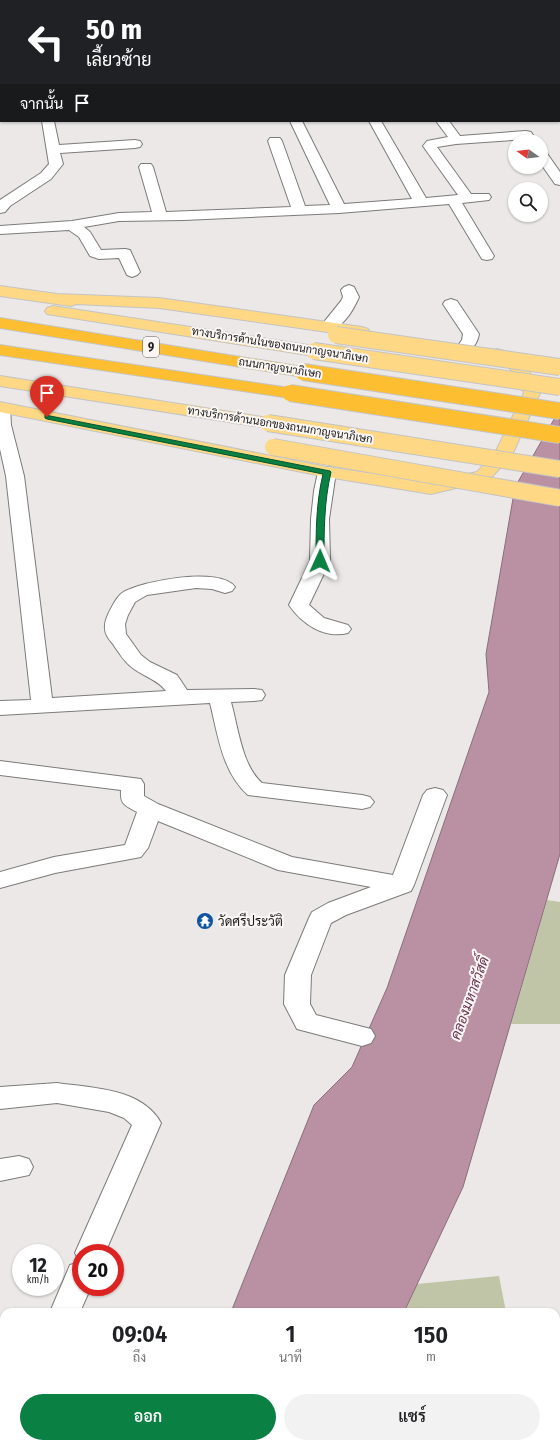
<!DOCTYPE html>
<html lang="th">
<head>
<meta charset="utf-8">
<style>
  :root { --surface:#fff; --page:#f2f2f2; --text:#202124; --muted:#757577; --accent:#0b8043 }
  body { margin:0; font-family:"Fira Sans Condensed",Sarabun,sans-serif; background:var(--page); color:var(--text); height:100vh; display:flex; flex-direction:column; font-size:15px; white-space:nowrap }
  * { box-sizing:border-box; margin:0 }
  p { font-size:13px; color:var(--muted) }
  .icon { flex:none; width:22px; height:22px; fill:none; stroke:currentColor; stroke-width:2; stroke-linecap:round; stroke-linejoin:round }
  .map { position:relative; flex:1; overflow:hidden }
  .sheet { position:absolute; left:0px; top:1308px; width:560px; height:140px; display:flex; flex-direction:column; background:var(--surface); border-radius:12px 12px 0 0; box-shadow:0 1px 3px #0004 }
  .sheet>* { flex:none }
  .top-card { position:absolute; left:0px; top:0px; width:560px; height:122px; box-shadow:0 1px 3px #0004; background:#202124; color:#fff; overflow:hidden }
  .needle { width:26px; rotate:284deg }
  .tools { position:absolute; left:508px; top:134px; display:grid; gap:8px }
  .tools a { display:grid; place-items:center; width:40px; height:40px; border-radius:50%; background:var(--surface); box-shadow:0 1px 3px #0004; font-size:20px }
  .speed { position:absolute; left:12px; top:1244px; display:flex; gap:8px; font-size:20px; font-weight:700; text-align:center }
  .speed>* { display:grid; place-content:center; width:52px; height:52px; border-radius:50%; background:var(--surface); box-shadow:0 1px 3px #0004; line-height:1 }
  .speed small { font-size:10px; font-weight:400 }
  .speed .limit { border:6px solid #d22; background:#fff; color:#111 }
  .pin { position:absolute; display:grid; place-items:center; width:34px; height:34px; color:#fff; margin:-41px -17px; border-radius:50% 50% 50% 0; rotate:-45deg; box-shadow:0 0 4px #0007 }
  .pin .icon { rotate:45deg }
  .me { position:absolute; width:44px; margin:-22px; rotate:1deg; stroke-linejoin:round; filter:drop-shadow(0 0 3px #0008) }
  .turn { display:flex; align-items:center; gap:14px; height:84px; padding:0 20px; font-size:18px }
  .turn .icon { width:52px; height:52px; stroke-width:2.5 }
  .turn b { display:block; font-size:28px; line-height:34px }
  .then { display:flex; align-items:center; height:38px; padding:0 20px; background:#0003; gap:8px; font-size:15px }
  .eta { display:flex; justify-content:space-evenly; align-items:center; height:68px; text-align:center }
  .eta b { font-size:24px; font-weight:600; line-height:28px }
  .cta { display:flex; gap:8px; margin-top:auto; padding:8px 20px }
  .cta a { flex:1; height:46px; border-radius:24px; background:var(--accent); color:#fff; font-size:16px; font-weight:600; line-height:46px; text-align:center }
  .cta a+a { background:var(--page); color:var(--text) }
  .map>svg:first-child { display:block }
</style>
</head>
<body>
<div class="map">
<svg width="560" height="1448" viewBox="0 0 560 1448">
  <rect width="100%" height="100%" fill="#ebe8e7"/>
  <path fill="#c1c5a8" d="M 547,900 L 560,902 L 560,1024 L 511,1024 Z
    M 499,1276 L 506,1312 L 404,1312 L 417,1284 Z"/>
  <path fill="#b991a3" stroke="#8a6e7a" d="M 560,409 L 560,854 L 463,1187 L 404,1312 L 231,1312 L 314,1105 L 352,1067 L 387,988 L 489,692 L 486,654 L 515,487 Z
    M 178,1444 L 345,1444 L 344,1448 L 177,1448 Z"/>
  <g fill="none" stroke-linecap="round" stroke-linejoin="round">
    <path fill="#b991a3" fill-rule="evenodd" d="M 559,15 L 560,15 L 560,23 L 559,23 Z
      M 0,59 L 1,59 L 1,67 L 0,67 Z"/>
    <g stroke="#7d7b79" stroke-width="2">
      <path id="minor" d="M 3,0 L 25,0 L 3,1 Z
        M 136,0 L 146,0 L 146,1 L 136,1 Z
        M 422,0 L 433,0 L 433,1 L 422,1 Z
        M 559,68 L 560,69 L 560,77 L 559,76 Z
        M 559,101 L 560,101 L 560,109 L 559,109 Z
        M 42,121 L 54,121 L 59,145 L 135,140 L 140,141 L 142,144 L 140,147 L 135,148 L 60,153 L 63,164 L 51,179 L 10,206 L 5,212 L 0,213 L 0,200 L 41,173 L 49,164 Z
        M 290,121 L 302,121 L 344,204 L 412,199 L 369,121 L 381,121 L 426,198 L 458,195 L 423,146 L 427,141 L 448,137 L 436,121 L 449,121 L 460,136 L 526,131 L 531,132 L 533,135 L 531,138 L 526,139 L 456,144 L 437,147 L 471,194 L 489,194 L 491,197 L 489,200 L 462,203 L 494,256 L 492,259 L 487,260 L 482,259 L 449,204 L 339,213 L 184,220 L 119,221 L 84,227 L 90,232 L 101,250 L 125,249 L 130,250 L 140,272 L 137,275 L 132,277 L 127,275 L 119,258 L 99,259 L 90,256 L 79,237 L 69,230 L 0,234 L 0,226 L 72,221 L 119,213 L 152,212 L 139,167 L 141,164 L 151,164 L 153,167 L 166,212 L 291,207 L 268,141 L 270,138 L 280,138 L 282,141 L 305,206 L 330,205 Z
        M 541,151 L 546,152 L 560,172 L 560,185 L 555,184 L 541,164 Z
        M 349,285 L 354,287 L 359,297 C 353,311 339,335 322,330 L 320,327 L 341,301 L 343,297 L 341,290 L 344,287 Z
        M 451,299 L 457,301 L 479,334 C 477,345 471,353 459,350 L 457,347 L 462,340 L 463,334 L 443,304 L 445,301 Z
        M 0,403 L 7,404 L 10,408 L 11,425 L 24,476 L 52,698 L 166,691 C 158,680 145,677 134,669 C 125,663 119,653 113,644 C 108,638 104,633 105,625 C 105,618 116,597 122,593 C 140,581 221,566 235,587 L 232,591 L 225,593 L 212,589 L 196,588 L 147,595 L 135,602 L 128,615 L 125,624 L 126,634 L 141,655 L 150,662 L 177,675 L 187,690 L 254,689 L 262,690 L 265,695 L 262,700 L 254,701 L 231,702 C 238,727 242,766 262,783 L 362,795 L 370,797 L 374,802 L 370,807 L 362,809 L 248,795 C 222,772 218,735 210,703 L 0,715 L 0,701 L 31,700 L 6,476 L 0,449 Z
        M 327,467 L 333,468 L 336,472 L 329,519 L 330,561 L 309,605 L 324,618 L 348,625 L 351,629 L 348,633 C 324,639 302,624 289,605 L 310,561 L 311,519 L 314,491 L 318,472 L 321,468 Z
        M 0,761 L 141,779 L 144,784 L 144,796 L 158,804 L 292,857 L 393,875 L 423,795 L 427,790 L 435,788 L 443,790 L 447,795 L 414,885 L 411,891 L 346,915 L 331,923 L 311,975 L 310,1004 L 316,1015 L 371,1029 L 375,1036 L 371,1043 L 362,1046 L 297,1029 L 284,1004 L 285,975 L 309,918 L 312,912 L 328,903 L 371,887 L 278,870 L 158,821 L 148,848 L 141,857 L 55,873 L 0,888 L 0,872 L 54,857 L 125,845 L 137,812 C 125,805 120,805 121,790 L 0,775 Z
        M 57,1083 C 92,1088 142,1088 161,1123 L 105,1253 L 81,1253 L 81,1287 L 91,1287 L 80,1312 L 50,1312 L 70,1265 L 80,1262 L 75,1253 L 132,1125 L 124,1118 L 109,1112 L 57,1103 L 0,1109 L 0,1087 Z
        M 19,1156 L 29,1159 L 33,1167 L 29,1175 L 0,1181 L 0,1159 Z
        M 4,1430 L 4,1444 L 23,1444 L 22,1448 L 0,1448 L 0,1432 Z"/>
    </g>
    <g stroke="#c4c4c3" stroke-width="2">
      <path id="major" d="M 0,286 L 57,294 L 159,298 L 362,327 L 368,329 L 370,332 L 368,335 L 362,337 L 159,308 L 76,304 L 71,306 L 0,296 Z
        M 53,306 L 314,346 L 320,348 L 322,351 L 320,354 L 314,356 L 47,314 L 45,311 L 47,308 Z
        M 497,349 C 523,355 530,371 540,393 L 512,455 L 489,480 L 431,494 L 327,477 L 0,412 L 0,402 L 327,467 L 431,482 L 477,472 L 495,453 L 524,393 C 519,382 514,371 505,364 C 500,360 493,359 489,354 L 491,351 Z
        M 0,376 L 268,418 L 274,419 L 277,423 L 274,427 L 268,428 L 0,386 Z"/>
    </g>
    <g stroke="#c4c4c3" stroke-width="2">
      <path id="highway" d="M 0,318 L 303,367 L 309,368 L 311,372 L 309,376 L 303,377 L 0,328 Z
        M 0,345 L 290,388 L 296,389 L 298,393 L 296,397 L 290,398 L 0,355 Z"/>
    </g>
    <use href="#minor" fill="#fff" fill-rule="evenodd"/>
    <use href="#major" fill="#fed884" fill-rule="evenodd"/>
    <use href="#highway" fill="#fdbe32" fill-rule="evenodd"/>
    <g stroke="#c4c4c3" stroke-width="18" stroke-linecap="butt">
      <path id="major-bridge" d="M 336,335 L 560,367
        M 314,351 L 560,387
        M 268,423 L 560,469
        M 273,447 L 560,498"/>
    </g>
    <g stroke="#c4c4c3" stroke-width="18" stroke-linecap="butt">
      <path id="highway-bridge" d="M 303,372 L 560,411
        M 290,393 L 560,435"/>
    </g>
    <use href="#major-bridge" stroke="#fed884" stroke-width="16"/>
    <use href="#highway-bridge" stroke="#fdbe32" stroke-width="16"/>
  </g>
  <path fill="#0b8043" stroke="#07532c" d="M 45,415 L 330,471 L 331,472 C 324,502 324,531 324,561 L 320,563 L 316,561 C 316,532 316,503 323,474 L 47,419 L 45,418 Z"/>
  <defs>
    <g id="temple-disc" transform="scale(0.9)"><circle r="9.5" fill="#0f53a3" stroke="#f9f6f4"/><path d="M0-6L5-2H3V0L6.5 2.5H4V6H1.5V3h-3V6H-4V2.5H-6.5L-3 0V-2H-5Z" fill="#fff"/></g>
  </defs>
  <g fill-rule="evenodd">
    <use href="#temple-disc" x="205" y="921"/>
  </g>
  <g text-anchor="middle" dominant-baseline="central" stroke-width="4" stroke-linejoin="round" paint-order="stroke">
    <g font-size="11" fill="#1c1b1a" stroke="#f9f6f4">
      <text transform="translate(280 345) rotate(9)">ทางบริการด้านในของถนนกาญจนาภิเษก</text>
      <text transform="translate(280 368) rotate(9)">ถนนกาญจนาภิเษก</text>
      <text transform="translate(280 425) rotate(9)">ทางบริการด้านนอกของถนนกาญจนาภิเษก</text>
    </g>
    <rect fill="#f9f6f4" stroke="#5e5d5b" stroke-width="1" x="143" y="337" width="16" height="20" rx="3"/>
    <g font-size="12" font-weight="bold" fill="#1c1b1a">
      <text x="151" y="347">9</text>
    </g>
    <g font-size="13" fill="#1c1b1a" stroke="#f9f6f4" text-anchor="start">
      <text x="218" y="921">วัดศรีประวัติ</text>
    </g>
    <g font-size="14" font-style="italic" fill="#6a3450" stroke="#f9f6f4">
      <text transform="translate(470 998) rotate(-70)">คลองมหาสวัสดิ์</text>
    </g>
  </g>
</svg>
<div class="tools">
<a><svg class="needle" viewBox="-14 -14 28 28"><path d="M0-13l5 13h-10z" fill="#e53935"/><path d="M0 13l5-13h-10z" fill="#757577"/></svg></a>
<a><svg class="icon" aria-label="search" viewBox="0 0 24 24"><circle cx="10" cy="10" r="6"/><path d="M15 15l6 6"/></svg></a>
</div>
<div class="speed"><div>12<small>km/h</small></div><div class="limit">20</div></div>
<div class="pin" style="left:47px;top:417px;background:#d93025"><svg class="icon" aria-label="arrive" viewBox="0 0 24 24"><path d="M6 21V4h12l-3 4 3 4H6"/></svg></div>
<svg class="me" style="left:320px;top:561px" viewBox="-20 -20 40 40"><path d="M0-17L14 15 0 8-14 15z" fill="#0b8043" stroke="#fff" stroke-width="4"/></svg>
<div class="top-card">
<div class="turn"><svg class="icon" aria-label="left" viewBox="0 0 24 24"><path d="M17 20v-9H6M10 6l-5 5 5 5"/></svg><div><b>50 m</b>เลี้ยวซ้าย</div></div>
<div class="then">จากนั้น<svg class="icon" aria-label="arrive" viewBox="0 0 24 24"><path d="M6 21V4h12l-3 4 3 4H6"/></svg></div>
</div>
<section class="sheet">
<div class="eta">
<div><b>09:04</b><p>ถึง</p></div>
<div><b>1</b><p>นาที</p></div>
<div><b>150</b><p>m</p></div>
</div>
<div class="cta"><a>ออก</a><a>แชร์</a></div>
</section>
</div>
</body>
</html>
